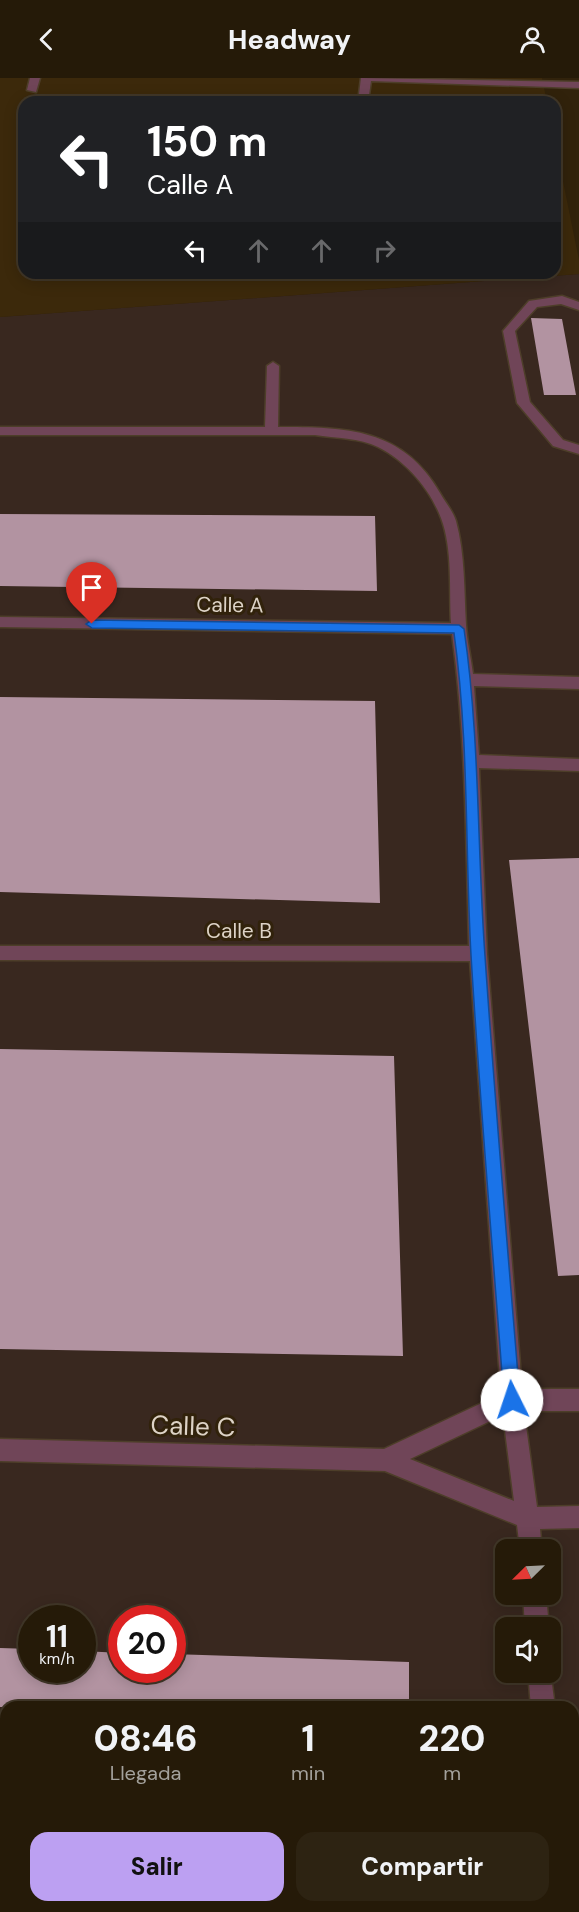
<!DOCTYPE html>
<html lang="es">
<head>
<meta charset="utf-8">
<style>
  :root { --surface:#251a08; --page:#2d2312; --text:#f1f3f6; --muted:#a3a19c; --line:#423829; --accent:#bca0f2 }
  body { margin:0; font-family:"DM Sans",sans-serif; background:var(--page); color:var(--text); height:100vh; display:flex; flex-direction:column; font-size:22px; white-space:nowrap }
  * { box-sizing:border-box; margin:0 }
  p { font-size:20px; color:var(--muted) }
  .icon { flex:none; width:33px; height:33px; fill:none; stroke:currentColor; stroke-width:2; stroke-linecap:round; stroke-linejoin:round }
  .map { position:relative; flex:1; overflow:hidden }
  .panel { position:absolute; left:0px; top:1623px; width:579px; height:212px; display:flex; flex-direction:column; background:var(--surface); border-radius:18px 18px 0 0; box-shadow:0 3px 15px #0003,0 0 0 2px var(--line) }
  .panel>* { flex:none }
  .top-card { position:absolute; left:18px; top:18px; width:543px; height:183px; border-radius:18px; box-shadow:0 3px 15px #0003,0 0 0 2px var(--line); background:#202124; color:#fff; overflow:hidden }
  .needle { width:39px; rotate:246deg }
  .buttons { position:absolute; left:495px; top:1461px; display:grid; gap:12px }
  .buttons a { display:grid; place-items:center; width:66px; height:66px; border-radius:12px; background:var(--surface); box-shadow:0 3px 15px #0003,0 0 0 2px var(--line); font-size:30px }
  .speed { position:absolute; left:18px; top:1527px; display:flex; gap:12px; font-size:30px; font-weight:700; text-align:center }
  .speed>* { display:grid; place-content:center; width:78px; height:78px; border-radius:50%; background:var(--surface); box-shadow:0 3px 15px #0003,0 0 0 2px var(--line); line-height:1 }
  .speed small { font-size:15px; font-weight:400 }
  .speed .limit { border:9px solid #d22; background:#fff; color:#111 }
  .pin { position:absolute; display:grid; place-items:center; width:51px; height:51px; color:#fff; margin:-62px -26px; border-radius:50% 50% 50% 0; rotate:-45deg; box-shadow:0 0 6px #0007 }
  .pin .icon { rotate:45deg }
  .me { position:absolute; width:66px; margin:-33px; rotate:356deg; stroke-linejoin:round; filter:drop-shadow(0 0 4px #0008) }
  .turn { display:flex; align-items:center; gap:21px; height:126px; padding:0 30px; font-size:27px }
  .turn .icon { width:78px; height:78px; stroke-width:2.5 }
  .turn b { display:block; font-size:42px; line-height:51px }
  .lanes { display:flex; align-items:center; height:57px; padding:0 30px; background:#0003; justify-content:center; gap:30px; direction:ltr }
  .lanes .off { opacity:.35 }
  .eta { display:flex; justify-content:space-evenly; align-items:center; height:102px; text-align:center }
  .eta b { font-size:36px; font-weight:800; line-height:42px }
  .cta { display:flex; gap:12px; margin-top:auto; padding:12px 30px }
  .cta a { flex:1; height:69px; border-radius:18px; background:var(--accent); color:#111; font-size:24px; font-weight:800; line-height:69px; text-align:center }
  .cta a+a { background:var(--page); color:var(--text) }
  header { display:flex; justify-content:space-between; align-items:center; height:78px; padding:0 30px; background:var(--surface); font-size:27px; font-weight:800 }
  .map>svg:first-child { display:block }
</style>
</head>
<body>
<header><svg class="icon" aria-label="back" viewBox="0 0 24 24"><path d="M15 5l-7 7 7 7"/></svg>Headway<svg class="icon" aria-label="person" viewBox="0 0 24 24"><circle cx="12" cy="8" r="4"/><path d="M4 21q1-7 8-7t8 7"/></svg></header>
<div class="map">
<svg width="579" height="1834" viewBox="0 0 579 1834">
  <rect width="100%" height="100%" fill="#31220b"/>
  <path fill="#39281f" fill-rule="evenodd" d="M 579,196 L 579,1834 L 0,1834 L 0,239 ZM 506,1472 L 550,1472 L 550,1516 L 506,1516 ZM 32,1540 L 82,1540 L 82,1592 L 32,1592 ZM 122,1540 L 172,1540 L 172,1592 L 122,1592 ZM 506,1550 L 550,1550 L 550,1594 L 506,1594 ZM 6,1629 L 573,1629 L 573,1828 L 6,1828 Z"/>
  <path fill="#3c290b" d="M 0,0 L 542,0 L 547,24 L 24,24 L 24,195 L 555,195 L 555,64 L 579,182 L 579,196 L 0,239 Z"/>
  <path fill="#b293a1" d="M 531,240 L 562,241 L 576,317 L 544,317 Z
    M 0,436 L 375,438 L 377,513 L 0,508 Z
    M 0,619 L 375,623 L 380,825 L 0,814 Z
    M 579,780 L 579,1197 L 558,1198 L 509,782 Z
    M 0,971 L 394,978 L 403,1278 L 0,1271 Z
    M 0,1570 L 32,1571 L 32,1592 L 82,1592 L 82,1573 L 122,1575 L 122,1592 L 172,1592 L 172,1576 L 409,1584 L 409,1629 L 0,1629 Z"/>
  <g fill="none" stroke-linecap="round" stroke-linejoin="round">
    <g stroke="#4d3e29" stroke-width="3">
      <path id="minor" d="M 30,0 L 40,0 L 36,14 L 27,12 Z
        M 361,0 L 579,4 L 579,10 L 371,3 L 368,24 L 358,24 Z
        M 562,218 L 579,224 L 579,232 L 561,226 L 537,229 L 515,253 L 530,324 L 563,362 L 579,367 L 579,376 L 553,368 L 517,325 L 503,253 L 529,223 Z
        M 273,284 L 279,288 L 278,349 C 346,349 403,350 440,415 C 445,424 453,433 456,443 C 465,476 464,512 466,547 C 467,563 471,580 473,596 L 579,599 L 579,611 L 474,608 L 479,677 L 579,681 L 579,693 L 479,690 L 487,876 L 522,1311 L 579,1311 L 579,1333 L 524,1333 L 537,1429 L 579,1428 L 579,1450 L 540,1451 L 542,1472 L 520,1472 L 517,1447 L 385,1393 L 0,1383 L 0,1361 L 384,1371 L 501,1316 L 470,883 L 0,882 L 0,868 L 469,868 C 466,764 466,660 452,556 L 0,549 L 0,539 L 451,545 C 449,512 453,472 441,440 C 430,411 406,383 378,369 C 360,360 335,360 315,357 L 0,357 L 0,349 L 265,349 L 267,288 ZM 503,1337 L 514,1423 L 410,1381 Z
        M 523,1516 L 546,1516 L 549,1550 L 525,1550 Z
        M 550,1591 L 555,1629 L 531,1629 L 528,1594 L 550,1594 Z
        M 0,1780 L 6,1781 L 6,1807 L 0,1806 Z
        M 438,1828 L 464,1828 L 465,1834 L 439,1834 Z
        M 545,1828 L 571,1828 L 571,1834 L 545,1834 Z"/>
    </g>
    <use href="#minor" fill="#704558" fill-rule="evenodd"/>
  </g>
  <path fill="#1a73e8" stroke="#114b97" stroke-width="1.5" d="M 92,542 L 459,547 L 464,551 C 480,660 477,769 485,878 C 495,1026 508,1174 520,1322 L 518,1327 L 512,1330 L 506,1327 L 504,1322 C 493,1174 480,1026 471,877 C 465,770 469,662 454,555 L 92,550 L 86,546 Z"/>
  <g text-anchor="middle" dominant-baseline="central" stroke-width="6" stroke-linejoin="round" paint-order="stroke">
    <g font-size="21" fill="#ddd3c6" stroke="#31220b">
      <text transform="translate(230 527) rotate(1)">Calle A</text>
      <text x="239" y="853">Calle B</text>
    </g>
    <g font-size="26" fill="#ddd3c6" stroke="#31220b">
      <text transform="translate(193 1348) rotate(2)">Calle C</text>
    </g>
  </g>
</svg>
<div class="buttons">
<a><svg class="needle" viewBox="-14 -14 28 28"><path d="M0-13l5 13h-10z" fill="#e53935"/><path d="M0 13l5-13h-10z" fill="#a3a19c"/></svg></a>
<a><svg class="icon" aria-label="sound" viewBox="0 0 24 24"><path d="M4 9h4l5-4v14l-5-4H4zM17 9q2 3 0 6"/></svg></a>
</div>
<div class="speed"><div>11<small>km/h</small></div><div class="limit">20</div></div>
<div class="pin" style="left:92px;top:546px;background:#d93025"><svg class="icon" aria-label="arrive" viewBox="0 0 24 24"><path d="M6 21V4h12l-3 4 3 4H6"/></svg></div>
<svg class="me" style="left:512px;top:1322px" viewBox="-20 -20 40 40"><circle r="19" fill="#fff"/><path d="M0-13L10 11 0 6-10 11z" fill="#1a73e8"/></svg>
<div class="top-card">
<div class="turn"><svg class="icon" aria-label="left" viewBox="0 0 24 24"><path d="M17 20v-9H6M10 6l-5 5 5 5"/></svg><div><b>150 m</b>Calle A</div></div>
<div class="lanes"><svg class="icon" aria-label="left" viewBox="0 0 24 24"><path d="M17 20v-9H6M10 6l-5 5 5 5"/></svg><svg class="icon off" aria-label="ahead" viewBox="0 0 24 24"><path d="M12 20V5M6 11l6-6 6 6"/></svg><svg class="icon off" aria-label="ahead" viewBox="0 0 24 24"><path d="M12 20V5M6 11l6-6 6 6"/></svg><svg class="icon off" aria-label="right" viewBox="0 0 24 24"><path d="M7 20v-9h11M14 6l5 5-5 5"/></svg></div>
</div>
<section class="panel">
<div class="eta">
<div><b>08:46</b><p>Llegada</p></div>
<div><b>1</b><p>min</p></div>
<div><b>220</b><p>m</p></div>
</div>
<div class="cta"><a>Salir</a><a>Compartir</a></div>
</section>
</div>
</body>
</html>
